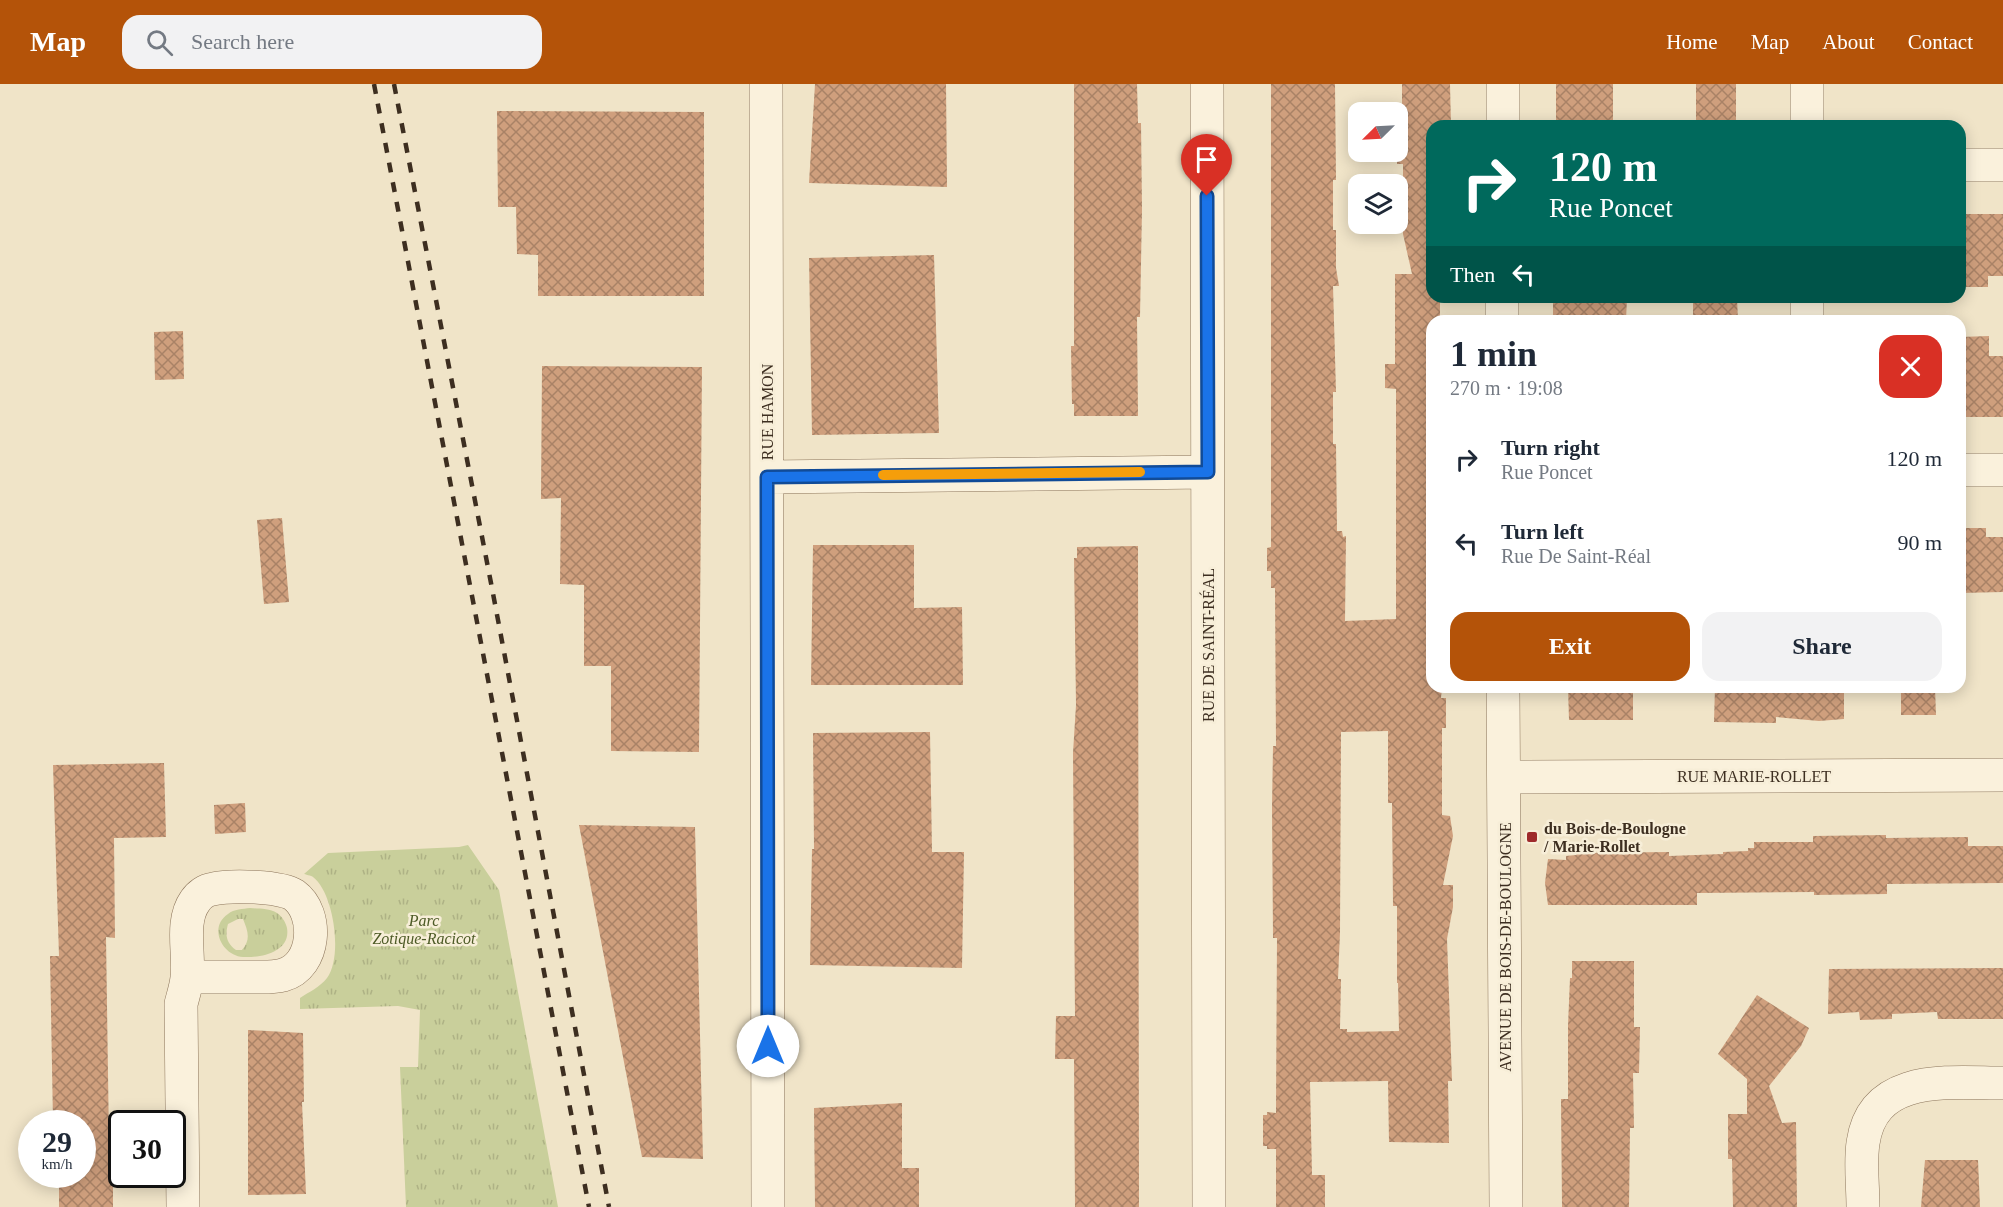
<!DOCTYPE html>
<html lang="en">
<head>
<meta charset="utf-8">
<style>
  :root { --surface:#fff; --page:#f2f2f3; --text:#1f2937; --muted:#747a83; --accent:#b45309 }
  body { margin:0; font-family:"Times New Roman",serif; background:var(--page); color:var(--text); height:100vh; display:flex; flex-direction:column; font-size:22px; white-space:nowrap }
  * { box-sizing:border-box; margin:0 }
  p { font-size:20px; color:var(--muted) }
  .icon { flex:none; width:33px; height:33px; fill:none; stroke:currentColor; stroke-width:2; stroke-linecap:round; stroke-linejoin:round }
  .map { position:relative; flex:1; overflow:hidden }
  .details { position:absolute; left:1426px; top:231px; width:540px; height:378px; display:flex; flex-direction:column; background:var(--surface); border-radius:18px; box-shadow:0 3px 15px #0003 }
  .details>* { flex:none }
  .hud { position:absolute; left:1426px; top:36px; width:540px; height:183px; border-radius:18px; box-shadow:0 3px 15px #0003; background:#00695c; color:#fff; overflow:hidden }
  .needle { width:39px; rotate:246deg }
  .tools { position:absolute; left:1348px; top:18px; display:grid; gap:12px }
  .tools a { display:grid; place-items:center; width:60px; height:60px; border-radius:12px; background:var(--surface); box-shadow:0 3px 15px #0003; font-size:30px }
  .speed { position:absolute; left:18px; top:1026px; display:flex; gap:12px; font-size:30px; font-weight:700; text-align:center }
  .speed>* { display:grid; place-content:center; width:78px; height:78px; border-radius:50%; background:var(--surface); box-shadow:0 3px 15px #0003; line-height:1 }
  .speed small { font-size:15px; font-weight:400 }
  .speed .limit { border:3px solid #111; border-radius:9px; background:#fff; color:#111 }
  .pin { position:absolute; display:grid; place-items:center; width:51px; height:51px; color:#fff; margin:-62px -26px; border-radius:50% 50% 50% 0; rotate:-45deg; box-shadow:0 0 6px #0007 }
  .pin .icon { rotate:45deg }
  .me { position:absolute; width:66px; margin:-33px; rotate:0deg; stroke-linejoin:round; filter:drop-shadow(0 0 4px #0008) }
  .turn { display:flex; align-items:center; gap:21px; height:126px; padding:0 24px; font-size:27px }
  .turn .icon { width:78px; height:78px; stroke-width:2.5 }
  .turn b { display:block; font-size:42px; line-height:51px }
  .then { display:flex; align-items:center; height:57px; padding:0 24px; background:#0003; gap:12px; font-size:22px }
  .round { display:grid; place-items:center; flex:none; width:63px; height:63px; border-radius:18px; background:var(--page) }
  .summary { display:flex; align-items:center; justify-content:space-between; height:102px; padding:0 24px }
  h1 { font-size:36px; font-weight:800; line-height:45px }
  .primary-button { display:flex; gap:12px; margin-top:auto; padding:12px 24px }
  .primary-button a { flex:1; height:69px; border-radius:18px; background:var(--accent); color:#fff; font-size:24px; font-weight:800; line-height:69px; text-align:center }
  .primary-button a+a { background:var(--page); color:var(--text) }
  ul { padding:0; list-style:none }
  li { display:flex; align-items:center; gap:18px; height:84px; padding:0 24px }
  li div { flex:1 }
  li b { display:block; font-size:22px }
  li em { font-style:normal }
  header { display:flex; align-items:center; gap:36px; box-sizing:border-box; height:84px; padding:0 30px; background:var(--accent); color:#fff }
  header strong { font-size:28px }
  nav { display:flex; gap:33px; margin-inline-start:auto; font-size:21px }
  .search { width:420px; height:54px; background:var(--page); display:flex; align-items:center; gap:15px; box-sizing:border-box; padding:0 21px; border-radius:18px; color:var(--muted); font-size:22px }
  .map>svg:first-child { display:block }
</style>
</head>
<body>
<header>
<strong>Map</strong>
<div class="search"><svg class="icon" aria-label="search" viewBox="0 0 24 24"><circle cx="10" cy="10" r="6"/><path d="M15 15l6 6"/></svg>Search here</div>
<nav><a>Home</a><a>Map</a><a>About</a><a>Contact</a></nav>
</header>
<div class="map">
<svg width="2003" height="1123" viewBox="0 0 2003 1123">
  <defs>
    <pattern id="grass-tufts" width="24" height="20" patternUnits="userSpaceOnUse" patternTransform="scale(1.5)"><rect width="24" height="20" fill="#c9cf9b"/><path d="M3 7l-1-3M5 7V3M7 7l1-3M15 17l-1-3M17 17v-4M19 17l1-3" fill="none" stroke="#aeb285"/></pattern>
    <pattern id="building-cross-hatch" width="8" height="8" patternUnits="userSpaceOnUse" patternTransform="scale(1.5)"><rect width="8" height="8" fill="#cf9f7d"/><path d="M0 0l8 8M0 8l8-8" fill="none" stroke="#a98266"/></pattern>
  </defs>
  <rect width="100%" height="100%" fill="#f0e4c8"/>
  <path fill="url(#grass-tufts)" fill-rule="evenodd" d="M 468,761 L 499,806 L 558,1123 L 406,1123 L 400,983 L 418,983 L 420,926 L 398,922 L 300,925 L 300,914 C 309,908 320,903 327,894 C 343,873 334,809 313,793 C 312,792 304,790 304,790 L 328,769 L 459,763 Z
    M 250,824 C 259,825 269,824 277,829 C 282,832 286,839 287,844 C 291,868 261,874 243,873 C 222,872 208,843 228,830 C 234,825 243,825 250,824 ZM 238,835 L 243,835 C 248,847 251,856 242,866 L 236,866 C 226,859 225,851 228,840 Z"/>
  <path fill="url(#building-cross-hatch)" fill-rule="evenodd" d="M 815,0 L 946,0 L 947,103 L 809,99 Z
    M 1074,0 L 1137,0 L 1138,39 L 1141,39 L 1142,126 L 1140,233 L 1137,233 L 1138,332 L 1074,332 L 1074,320 L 1072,320 L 1071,262 L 1074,262 Z
    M 1271,0 L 1335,0 L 1336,96 L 1333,96 L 1333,146 L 1336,146 L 1336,184 L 1339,202 L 1333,202 L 1336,308 L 1333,308 L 1333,360 L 1336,360 L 1337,447 L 1342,447 L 1343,453 L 1346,452 L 1345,537 L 1396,535 L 1396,305 L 1385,304 L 1385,280 L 1395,280 L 1395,190 L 1412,190 L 1403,150 L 1403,80 L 1397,80 L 1397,23 L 1402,23 L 1402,0 L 1450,0 L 1451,42 L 1432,42 L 1432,213 L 1440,213 L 1440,237 L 1432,237 L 1432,603 L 1442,603 L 1441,614 L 1446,614 L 1446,644 L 1442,644 L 1442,731 L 1450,732 L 1453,752 L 1443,801 L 1453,801 L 1453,823 L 1447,855 L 1452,997 L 1448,997 L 1449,1059 L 1389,1058 L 1388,997 L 1310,998 L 1312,1091 L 1325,1091 L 1325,1123 L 1276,1123 L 1276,1065 L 1267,1065 L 1267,1062 L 1263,1062 L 1263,1031 L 1267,1031 L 1267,1028 L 1276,1029 L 1277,854 L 1273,854 L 1272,723 L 1273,662 L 1276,662 L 1275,504 L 1271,504 L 1271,487 L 1267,487 L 1267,464 L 1271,463 ZM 1388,647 L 1388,719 L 1392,719 L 1393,822 L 1397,822 L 1397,899 L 1398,899 L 1399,947 L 1347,948 L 1347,945 L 1340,945 L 1341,895 L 1338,895 L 1340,849 L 1341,648 Z
    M 1556,0 L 1613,0 L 1613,42 L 1556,42 Z
    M 1696,0 L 1736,0 L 1736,42 L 1696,42 Z
    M 497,27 L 704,28 L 704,212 L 538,212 L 538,171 L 517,170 L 516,123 L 498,123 Z
    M 1960,130 L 2003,130 L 2003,192 L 1988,192 L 1988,203 L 1960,203 Z
    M 934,171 L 939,349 L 812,351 L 809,174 Z
    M 1553,213 L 1627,213 L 1626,237 L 1553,237 Z
    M 1693,213 L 1737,213 L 1738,237 L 1693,237 Z
    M 183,247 L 184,295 L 155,296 L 154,248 Z
    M 1989,252 L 1989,272 L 2003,272 L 2003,333 L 1960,333 L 1960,253 Z
    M 542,282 L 702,283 L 699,668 L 611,667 L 611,582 L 584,582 L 584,501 L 560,500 L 561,414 L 541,415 Z
    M 282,434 L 289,518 L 264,520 L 257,436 Z
    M 1960,444 L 1986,444 L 1986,453 L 2003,453 L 2003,508 L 1960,509 Z
    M 813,461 L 914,461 L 914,524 L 962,523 L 963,601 L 811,601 Z
    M 1138,462 L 1139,1123 L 1075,1123 L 1074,975 L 1055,975 L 1056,932 L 1075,932 L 1073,669 L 1076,621 L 1074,474 L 1077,474 L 1077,463 Z
    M 1568,603 L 1633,603 L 1633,636 L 1569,636 Z
    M 1715,603 L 1844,603 L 1844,635 L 1819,637 L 1776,633 L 1776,639 L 1714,638 Z
    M 1901,603 L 1935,603 L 1936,631 L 1901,631 Z
    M 930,648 L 932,768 L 964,768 L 962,884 L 810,881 L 812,765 L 814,765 L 813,649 Z
    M 164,679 L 166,753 L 114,754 L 115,854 L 106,853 L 109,1057 L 117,1057 L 117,1103 L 113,1103 L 113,1123 L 59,1123 L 59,1090 L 82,1090 L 82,1037 L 53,1037 L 50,872 L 59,872 L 53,681 Z
    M 245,719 L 246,748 L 215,750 L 214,721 Z
    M 579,741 L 695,743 L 703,1075 L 642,1073 Z
    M 1886,751 L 1886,754 L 1968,753 L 1968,762 L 2003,762 L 2003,799 L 1887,800 L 1887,810 L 1814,811 L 1814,808 L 1697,809 L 1697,821 L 1548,821 L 1545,799 L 1548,775 L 1566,776 L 1566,772 L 1576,771 L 1576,769 L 1669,768 L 1669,772 L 1723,770 L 1723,768 L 1748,767 L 1748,764 L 1754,764 L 1754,758 L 1813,758 L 1813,752 Z
    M 1572,877 L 1634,877 L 1634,943 L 1640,943 L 1639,989 L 1633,989 L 1634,1044 L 1630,1044 L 1629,1123 L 1562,1123 L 1561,1015 L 1568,1015 L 1568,942 L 1570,894 L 1572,894 Z
    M 2003,884 L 2003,935 L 1938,935 L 1937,928 L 1892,930 L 1892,935 L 1860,936 L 1859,928 L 1828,930 L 1829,885 Z
    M 1757,911 L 1809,944 L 1801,962 L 1769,1002 L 1782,1039 L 1796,1038 L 1797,1123 L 1733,1123 L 1732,1075 L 1728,1075 L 1728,1030 L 1747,1030 L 1747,995 L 1718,970 Z
    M 248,946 L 303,949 L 304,1018 L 302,1018 L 306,1110 L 248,1111 Z
    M 902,1019 L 902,1084 L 919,1084 L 919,1123 L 815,1123 L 814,1024 Z
    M 1925,1076 L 1978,1076 L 1980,1123 L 1921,1123 Z"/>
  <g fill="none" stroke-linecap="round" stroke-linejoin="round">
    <g stroke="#8d765c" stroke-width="34">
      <path id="minor" d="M 766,0 L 768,1123
        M 1207,0 L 1209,1123
        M 1807,0 L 1807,42
        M 1503,42 L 1503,0
        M 1960,81 L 2003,81
        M 1807,213 L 1807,237
        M 1502,237 L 1502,213
        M 1960,386 L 2003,386
        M 767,393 L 1207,388
        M 1503,603 L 1506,1123
        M 1504,693 L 2003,691
        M 183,1123 L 181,920 C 183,912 186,903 187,894 C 190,870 180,838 195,817 C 199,811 206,806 213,805 C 230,801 281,802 294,811 C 319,829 316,882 283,891 C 273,894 262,893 251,893 C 230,893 209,893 187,893
        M 1863,1123 C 1863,1102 1860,1079 1863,1059 C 1873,988 1951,999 2003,999"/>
    </g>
    <use href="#minor" stroke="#faf1dc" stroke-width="33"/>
    <path stroke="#3d2e20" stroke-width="4.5" stroke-dasharray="10 10" stroke-linecap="butt" d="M 374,0 L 589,1123
      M 394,0 L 491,499 L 609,1123"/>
  </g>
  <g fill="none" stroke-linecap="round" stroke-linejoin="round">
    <g stroke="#114b97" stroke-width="15">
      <path id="route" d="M 768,962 L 767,393 L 1208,388 L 1207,112"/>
    </g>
    <use href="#route" stroke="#1a73e8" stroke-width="10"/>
    <path stroke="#f59e0b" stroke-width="10" d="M 883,391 L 1140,388"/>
  </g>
  <rect fill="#9e2a2b" stroke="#f7eed8" stroke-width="2" x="1526" y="747" width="12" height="12" rx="3"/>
  <g text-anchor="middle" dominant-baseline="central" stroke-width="5" stroke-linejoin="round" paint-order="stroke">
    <g font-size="16" fill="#3d2e20" stroke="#f7eed8">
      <text transform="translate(767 328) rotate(-90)">RUE HAMON</text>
      <text transform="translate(1208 561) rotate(-90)">RUE DE SAINT-RÉAL</text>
      <text x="1754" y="692">RUE MARIE-ROLLET</text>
      <text transform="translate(1505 863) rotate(-90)">AVENUE DE BOIS-DE-BOULOGNE</text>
    </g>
    <g font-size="16" font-weight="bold" fill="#3d2e20" stroke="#f7eed8" text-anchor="start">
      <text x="1544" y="744">du Bois-de-Boulogne<tspan x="1544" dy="18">/ Marie-Rollet</tspan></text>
    </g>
    <g font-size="16" font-style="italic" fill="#4d5a26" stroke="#f7eed8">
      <text x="424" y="836">Parc<tspan x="424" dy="18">Zotique-Racicot</tspan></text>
    </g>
  </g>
</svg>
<div class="tools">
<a><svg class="needle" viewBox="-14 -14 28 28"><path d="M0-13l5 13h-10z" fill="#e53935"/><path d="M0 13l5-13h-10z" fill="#747a83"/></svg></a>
<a><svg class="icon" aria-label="layers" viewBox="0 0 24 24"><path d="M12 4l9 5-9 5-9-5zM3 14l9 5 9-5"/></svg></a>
</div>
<div class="speed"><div>29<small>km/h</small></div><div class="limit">30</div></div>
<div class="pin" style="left:1207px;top:112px;background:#d93025"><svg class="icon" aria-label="arrive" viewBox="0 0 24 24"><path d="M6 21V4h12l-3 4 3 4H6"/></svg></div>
<svg class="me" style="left:768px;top:962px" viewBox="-20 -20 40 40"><circle r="19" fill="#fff"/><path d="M0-13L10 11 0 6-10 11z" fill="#1a73e8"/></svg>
<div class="hud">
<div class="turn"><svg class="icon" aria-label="right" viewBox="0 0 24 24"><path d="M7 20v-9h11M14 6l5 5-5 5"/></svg><div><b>120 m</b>Rue Poncet</div></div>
<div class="then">Then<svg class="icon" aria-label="left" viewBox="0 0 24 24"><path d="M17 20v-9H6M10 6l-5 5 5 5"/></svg></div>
</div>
<section class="details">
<div class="summary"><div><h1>1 min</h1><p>270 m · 19:08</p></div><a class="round" style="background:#d93025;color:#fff"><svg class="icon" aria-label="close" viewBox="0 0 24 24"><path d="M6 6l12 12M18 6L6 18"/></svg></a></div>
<ul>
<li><svg class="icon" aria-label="right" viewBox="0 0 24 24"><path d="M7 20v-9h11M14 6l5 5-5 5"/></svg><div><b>Turn right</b><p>Rue Poncet</p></div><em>120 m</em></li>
<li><svg class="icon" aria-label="left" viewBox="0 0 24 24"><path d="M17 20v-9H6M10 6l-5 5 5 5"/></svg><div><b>Turn left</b><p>Rue De Saint-Réal</p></div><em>90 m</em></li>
</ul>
<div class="primary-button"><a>Exit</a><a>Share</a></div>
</section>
</div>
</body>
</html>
